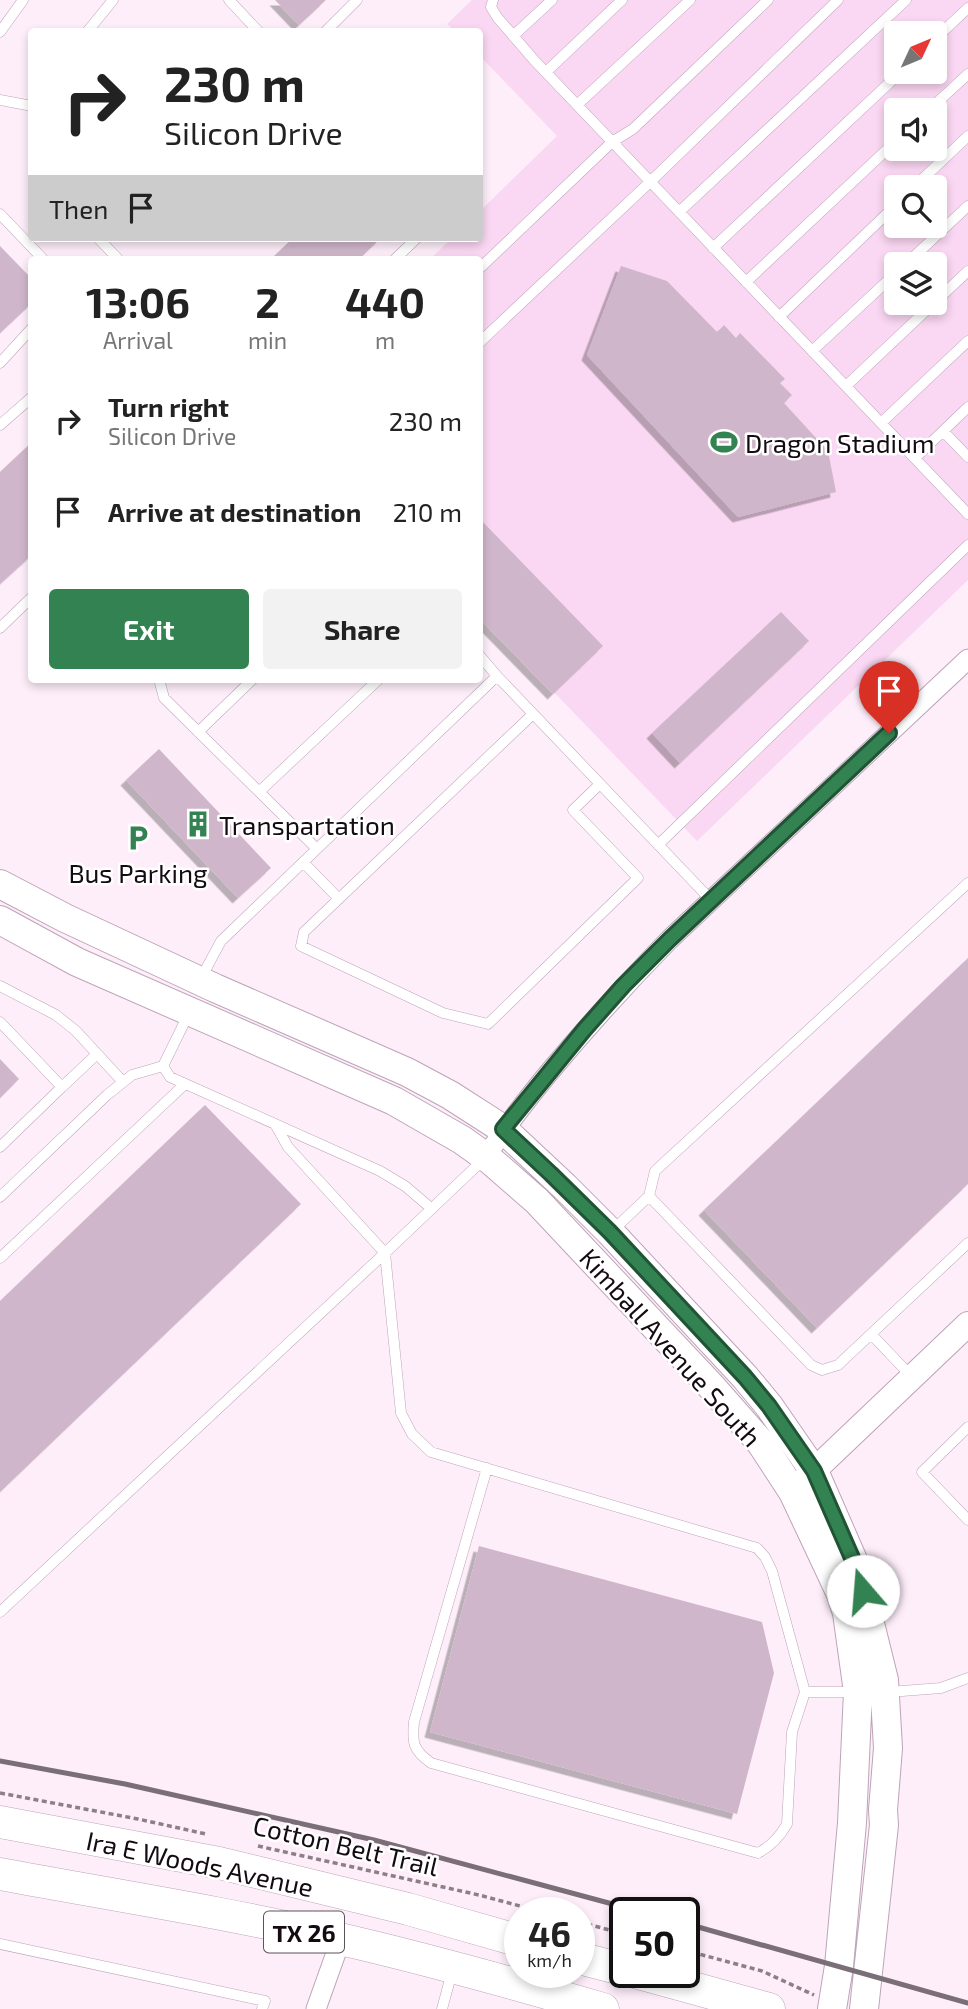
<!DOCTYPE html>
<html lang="en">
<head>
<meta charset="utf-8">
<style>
  :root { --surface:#fff; --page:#f2f2f2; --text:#222; --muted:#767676; --accent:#338251 }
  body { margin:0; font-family:"Exo 2",sans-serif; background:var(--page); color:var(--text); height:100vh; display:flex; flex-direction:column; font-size:26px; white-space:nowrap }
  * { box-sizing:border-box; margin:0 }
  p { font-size:23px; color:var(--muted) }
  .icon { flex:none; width:38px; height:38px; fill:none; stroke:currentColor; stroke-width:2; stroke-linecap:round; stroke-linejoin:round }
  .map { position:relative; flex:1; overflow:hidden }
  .drawer { position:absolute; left:28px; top:256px; width:455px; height:427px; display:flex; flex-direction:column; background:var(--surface); border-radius:7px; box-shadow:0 4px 10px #0003 }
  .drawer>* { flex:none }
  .banner { position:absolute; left:28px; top:28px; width:455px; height:214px; border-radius:7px; box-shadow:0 4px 10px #0003; background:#fff; color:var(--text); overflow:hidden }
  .needle { width:46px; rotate:46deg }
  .controls { position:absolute; left:884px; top:21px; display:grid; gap:14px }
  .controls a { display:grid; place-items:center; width:63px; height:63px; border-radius:7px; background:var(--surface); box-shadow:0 4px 10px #0003; font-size:35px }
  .speed { position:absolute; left:504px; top:1897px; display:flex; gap:14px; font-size:35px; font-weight:700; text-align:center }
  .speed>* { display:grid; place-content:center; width:91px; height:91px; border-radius:50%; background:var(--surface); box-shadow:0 4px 10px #0003; line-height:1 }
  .speed small { font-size:18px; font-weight:400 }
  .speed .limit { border:4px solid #111; border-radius:10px; background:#fff; color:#111 }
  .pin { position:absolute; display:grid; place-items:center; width:60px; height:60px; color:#fff; margin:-72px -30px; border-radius:50% 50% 50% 0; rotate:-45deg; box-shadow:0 0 7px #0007 }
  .pin .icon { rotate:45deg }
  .me { position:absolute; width:77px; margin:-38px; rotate:342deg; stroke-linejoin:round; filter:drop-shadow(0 0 5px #0008) }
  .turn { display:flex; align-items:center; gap:24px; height:147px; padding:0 21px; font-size:32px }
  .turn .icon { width:91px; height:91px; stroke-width:2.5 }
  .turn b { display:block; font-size:49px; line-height:60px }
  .then { display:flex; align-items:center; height:66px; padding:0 21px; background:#0003; gap:14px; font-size:26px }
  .eta { display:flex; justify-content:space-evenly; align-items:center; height:119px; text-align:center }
  .eta b { font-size:42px; font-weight:700; line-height:49px }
  .action { display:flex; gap:14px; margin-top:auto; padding:14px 21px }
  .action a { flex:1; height:80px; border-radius:7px; background:var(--accent); color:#fff; font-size:28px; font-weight:700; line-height:80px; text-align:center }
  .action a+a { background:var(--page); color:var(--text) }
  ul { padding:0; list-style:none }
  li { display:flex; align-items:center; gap:21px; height:91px; padding:0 21px }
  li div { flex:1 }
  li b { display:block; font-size:26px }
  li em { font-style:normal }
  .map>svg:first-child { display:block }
</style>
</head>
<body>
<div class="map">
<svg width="968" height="2009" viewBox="0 0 968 2009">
  <defs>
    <filter id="shadow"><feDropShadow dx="-5.5" dy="5.5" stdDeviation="0" flood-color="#0004"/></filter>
  </defs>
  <rect width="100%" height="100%" fill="#feeefa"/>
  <path fill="#fad7f2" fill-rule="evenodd" d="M 472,0 L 968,0 L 968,580 L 697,841 L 480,615 L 480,259 L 430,259 L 452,238 L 480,238 L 480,211 L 557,136 L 480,56 L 480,32 L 455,31 L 447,24 ZM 896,33 L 934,33 L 934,72 L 896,72 ZM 896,110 L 934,110 L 934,149 L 896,149 ZM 896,187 L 934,187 L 934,226 L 896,226 ZM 896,264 L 934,264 L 934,303 L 896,303 Z"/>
  <path fill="#d0b6ca" filter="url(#shadow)" d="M 275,0 L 326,0 L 299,25 Z
    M 293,238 L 381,238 L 359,259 L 271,259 Z
    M 0,246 L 32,279 L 32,303 L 0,333 Z
    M 621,266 L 667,281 L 717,332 L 724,325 L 736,338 L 740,333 L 785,379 L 780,383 L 792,395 L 784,403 L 828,451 L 836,492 L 738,517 L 587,355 Z
    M 32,442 L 32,555 L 0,584 L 0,472 Z
    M 480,519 L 603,646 L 553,694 L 480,619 Z
    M 781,612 L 809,641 L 680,763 L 652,733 Z
    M 159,749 L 271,868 L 238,898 L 126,780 Z
    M 968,958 L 968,1184 L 817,1328 L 704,1210 Z
    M 0,1059 L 19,1079 L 0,1098 Z
    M 205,1105 L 301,1204 L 0,1492 L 0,1301 Z
    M 479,1546 L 762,1622 L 774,1673 L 737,1814 L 430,1732 Z"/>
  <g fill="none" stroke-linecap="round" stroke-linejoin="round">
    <g stroke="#bda4b8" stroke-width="11">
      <path id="service" d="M 229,0 L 259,32
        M 493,0 L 491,7 L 497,17 L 534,60 L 968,514
        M 0,32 L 23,0
        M 87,32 L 113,0
        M 325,32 L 357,0
        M 513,36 L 552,0
        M 934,40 L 968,8
        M 546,72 L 622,0
        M 0,100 L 32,106
        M 577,105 L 690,0
        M 929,110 L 968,74
        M 914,187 L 968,136
        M 679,212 L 906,0
        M 0,214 L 43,259
        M 98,238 L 118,259
        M 713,248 L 901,72
        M 395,259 L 417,238
        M 906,264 L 968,206
        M 480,268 L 612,142 L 633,129 L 768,0
        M 746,282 L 896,141
        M 779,317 L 896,205
        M 480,342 L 650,182 L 838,0
        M 812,351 L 896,273
        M 0,363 L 32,328
        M 846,386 L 968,271
        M 881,423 L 968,341
        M 0,425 L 32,397
        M 943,431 L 968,457
        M 915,458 L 968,407
        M 0,628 L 32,597
        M 480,656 L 497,676
        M 159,679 L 164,698 L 317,849
        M 533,714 L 304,932 L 301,946 L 443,1013 L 488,1024 L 638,878 L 573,810 L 600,784
        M 198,732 L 253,679
        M 260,791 L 379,679
        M 658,845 L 968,545
        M 303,862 L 339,899
        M 200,980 L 221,941 L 497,676 L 711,900
        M 0,986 L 56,1015 L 76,1031 L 123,1082
        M 188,1015 L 163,1066 L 170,1077 L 380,1171 L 405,1186 L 432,1209
        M 0,1022 L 62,1087 L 97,1054
        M 0,1147 L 62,1087
        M 483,1160 L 385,1253 L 401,1413 L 412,1434 L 431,1452 L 757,1548 L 765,1557 L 772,1571 L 805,1692 L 855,1692
        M 649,1196 L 811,1365 L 822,1370 L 838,1365 L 968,1243
        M 0,1197 L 107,1095 L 132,1075 L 163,1066
        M 611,1232 L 649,1196 L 655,1171 L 968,883
        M 0,1258 L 185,1084
        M 871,1334 L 912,1377
        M 968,1427 L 922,1472 L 968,1520
        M 487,1468 L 414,1722 C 412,1743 413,1750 431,1763 L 758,1853 C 771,1846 779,1838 787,1824 L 792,1732 L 805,1692
        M 0,1612 L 385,1253 L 288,1147 L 275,1124
        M 889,1692 L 941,1688 L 968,1678
        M 0,1944 L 265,2001 L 262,2009
        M 442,2009 L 452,1972"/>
    </g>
    <g stroke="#bda4b8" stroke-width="21">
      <path id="minor" d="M 486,1157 C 504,1128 525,1102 547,1075 C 586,1028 627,983 670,939 L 968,659
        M 316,2009 L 341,1939"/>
    </g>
    <g stroke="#bda4b8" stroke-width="26">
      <path id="tertiary" d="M 801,1483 L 968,1324"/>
    </g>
    <g stroke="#bda4b8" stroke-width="30">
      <path id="secondary" d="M 0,884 L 65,918 L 215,988 L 407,1072 L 450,1095 L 503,1129 L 565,1187 L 610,1232 L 745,1377 L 769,1406 L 814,1471 L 856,1567 L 884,1680 L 888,1748 L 883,1810 L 884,1825 L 864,2009
        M 0,920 L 77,962 L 394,1101 L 462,1140 L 490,1160 L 537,1201 L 710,1385 L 761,1443 L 793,1492 L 841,1594 L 847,1613 L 858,1692 L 852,1823 L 839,1966 L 832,2009"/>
    </g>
    <g stroke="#bda4b8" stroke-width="33">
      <path id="primary" d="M 0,1822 L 219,1863 L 408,1909 L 520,1941
        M 0,1874 C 113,1895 228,1913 340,1939 C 428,1959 516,1984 603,2009
        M 579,1958 L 625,1970
        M 635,1972 L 769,2009"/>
    </g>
    <path stroke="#8b7f88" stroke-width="3.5" stroke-dasharray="5 3.5" stroke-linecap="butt" d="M 0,1793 L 138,1819 L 206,1834
      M 258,1846 L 479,1895 L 546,1913
      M 579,1922 L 625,1934
      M 684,1950 L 762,1971 L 814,1995"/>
    <use href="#service" stroke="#fff" stroke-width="10"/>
    <use href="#minor" stroke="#fff" stroke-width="19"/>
    <use href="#tertiary" stroke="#fff" stroke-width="24"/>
    <use href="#secondary" stroke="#fff" stroke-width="28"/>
    <use href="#primary" stroke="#fff" stroke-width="32"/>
    <path stroke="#7a6e77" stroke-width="5" d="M 0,1761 L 125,1784 L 374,1840 L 646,1913
      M 684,1923 L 968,2003"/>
  </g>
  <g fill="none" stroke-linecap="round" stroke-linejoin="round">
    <g stroke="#215435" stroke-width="18">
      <path id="route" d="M 863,1591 L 856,1567 L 814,1471 L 769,1406 L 745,1377 L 610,1232 L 551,1174 L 503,1129 L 584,1030 L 623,986 L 670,939 L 889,733"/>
    </g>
    <use href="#route" stroke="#338251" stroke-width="12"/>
  </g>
  <defs>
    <g id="stadium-bare" transform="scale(2.1)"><path d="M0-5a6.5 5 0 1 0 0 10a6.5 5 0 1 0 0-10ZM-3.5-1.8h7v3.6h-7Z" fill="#338251" stroke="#fff" stroke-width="2.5" paint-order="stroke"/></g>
    <g id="building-bare" transform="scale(2.1)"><path d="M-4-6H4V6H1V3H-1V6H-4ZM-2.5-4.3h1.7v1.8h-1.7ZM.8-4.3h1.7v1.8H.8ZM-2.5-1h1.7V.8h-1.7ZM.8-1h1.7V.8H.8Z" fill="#338251" stroke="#fff" stroke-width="2.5" paint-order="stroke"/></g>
    <g id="parking-bare" transform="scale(2.1)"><path d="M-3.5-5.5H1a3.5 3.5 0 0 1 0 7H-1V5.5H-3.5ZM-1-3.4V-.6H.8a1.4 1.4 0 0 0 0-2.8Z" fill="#338251" stroke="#fff" stroke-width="2.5" paint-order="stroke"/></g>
  </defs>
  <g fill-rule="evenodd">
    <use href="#stadium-bare" x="724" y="442"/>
    <use href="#building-bare" x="198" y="824"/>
    <use href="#parking-bare" x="138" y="838"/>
  </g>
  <g text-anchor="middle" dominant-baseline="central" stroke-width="5" stroke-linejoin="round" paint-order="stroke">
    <rect fill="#fff" stroke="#5a5458" stroke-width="2" x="264" y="1911.5" width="80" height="41" rx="5"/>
    <g font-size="24" font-weight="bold" fill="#130b11">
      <text x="304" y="1932">TX 26</text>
    </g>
    <g font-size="26" fill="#130b11" stroke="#fff" text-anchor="start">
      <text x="745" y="442">Dragon Stadium</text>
      <text x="219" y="824">Transpartation</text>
      <text x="138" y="872" text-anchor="middle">Bus Parking</text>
    </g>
    <g font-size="26" fill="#130b11" stroke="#fff">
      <text transform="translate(671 1347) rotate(48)">Kimball Avenue South</text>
      <text transform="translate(346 1845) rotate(13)">Cotton Belt Trail</text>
      <text transform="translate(200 1863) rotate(12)">Ira E Woods Avenue</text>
    </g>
  </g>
</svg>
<div class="controls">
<a><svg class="needle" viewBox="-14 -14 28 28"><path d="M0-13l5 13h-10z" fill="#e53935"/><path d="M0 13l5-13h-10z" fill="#767676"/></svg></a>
<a><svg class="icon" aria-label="sound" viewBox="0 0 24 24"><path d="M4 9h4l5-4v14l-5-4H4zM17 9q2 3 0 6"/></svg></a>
<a><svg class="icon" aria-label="search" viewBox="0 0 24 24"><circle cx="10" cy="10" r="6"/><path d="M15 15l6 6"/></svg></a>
<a><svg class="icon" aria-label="layers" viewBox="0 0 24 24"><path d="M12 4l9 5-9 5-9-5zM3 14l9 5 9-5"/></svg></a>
</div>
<div class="speed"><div>46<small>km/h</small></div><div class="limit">50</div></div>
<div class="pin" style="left:889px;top:733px;background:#d93025"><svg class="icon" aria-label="arrive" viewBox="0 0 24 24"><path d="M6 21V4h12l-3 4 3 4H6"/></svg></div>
<svg class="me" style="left:863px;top:1591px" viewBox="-20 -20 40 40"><circle r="19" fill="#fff"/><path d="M0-13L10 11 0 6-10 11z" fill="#338251"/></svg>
<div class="banner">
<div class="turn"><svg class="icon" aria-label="right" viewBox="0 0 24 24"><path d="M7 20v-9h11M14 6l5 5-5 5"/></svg><div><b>230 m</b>Silicon Drive</div></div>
<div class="then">Then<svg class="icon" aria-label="arrive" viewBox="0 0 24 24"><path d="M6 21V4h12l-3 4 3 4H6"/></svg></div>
</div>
<section class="drawer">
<div class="eta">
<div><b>13:06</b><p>Arrival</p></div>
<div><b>2</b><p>min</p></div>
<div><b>440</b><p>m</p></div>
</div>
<ul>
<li><svg class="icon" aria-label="right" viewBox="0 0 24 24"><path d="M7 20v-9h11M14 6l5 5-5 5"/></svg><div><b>Turn right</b><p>Silicon Drive</p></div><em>230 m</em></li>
<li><svg class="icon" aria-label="arrive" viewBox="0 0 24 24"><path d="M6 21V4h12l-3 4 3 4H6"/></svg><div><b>Arrive at destination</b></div><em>210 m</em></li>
</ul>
<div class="action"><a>Exit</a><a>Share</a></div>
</section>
</div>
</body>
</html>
